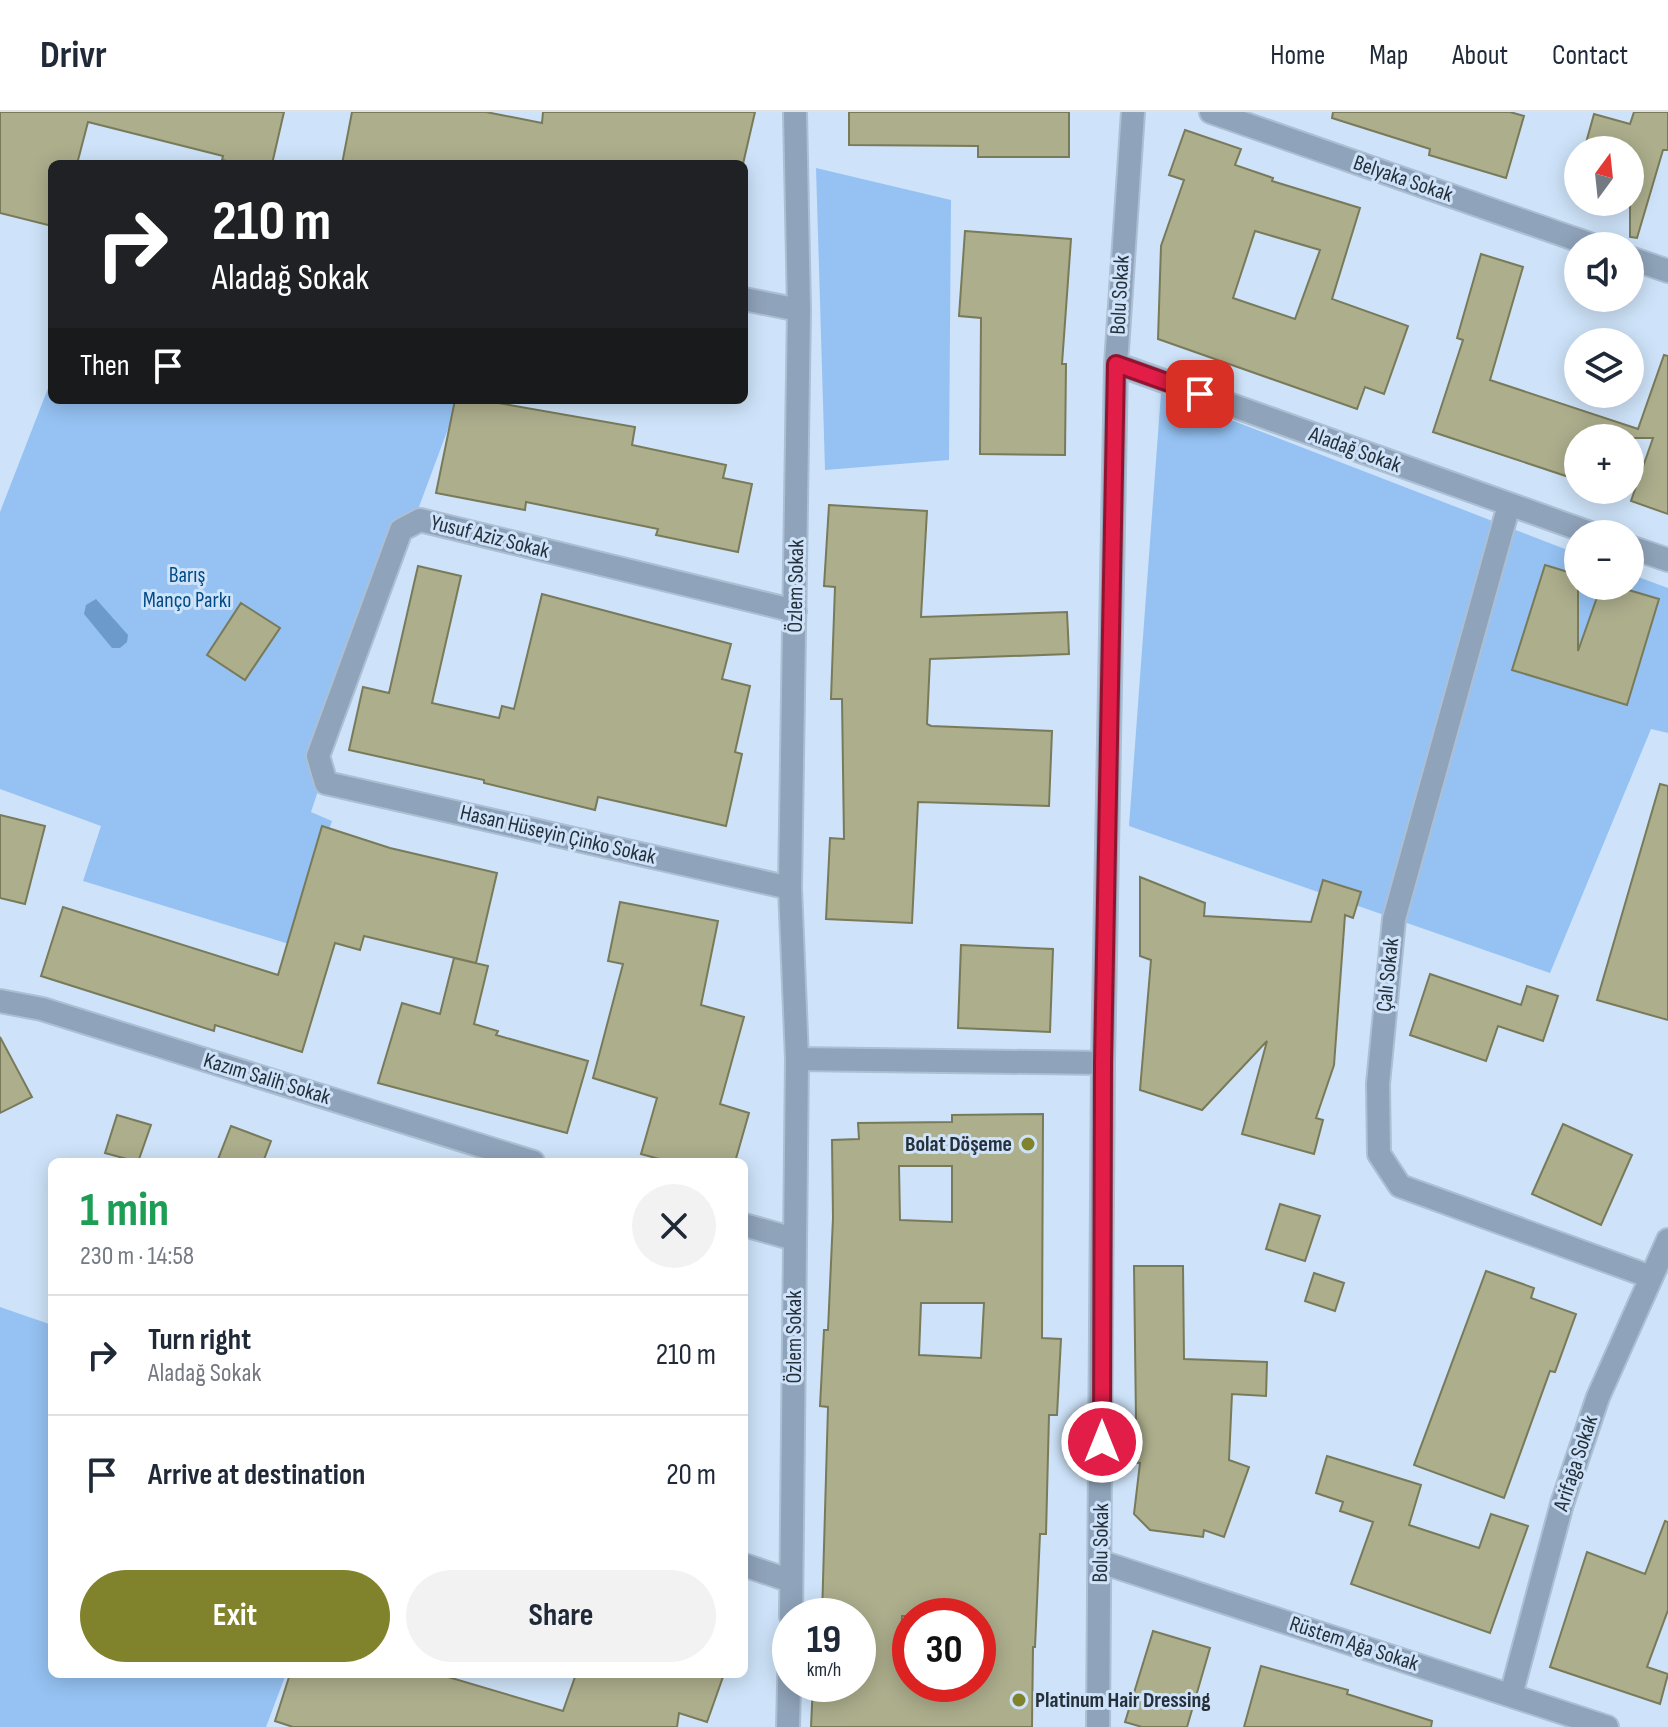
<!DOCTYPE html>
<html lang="en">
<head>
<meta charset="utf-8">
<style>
  :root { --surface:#fff; --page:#f2f2f3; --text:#1f2937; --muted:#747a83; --line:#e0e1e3; --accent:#81832c }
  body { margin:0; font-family:"Sofia Sans Condensed",sans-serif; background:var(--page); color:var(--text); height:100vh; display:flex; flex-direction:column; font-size:30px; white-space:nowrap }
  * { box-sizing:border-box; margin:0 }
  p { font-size:26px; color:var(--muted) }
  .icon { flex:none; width:44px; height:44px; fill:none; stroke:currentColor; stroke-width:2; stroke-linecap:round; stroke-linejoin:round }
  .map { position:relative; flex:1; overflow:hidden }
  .drawer { position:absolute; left:48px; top:1046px; width:700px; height:520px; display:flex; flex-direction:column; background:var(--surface); border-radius:12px; box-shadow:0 4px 20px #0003 }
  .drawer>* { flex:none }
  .banner { position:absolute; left:48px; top:48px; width:700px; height:244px; border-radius:12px; box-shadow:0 4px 20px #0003; background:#202124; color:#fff; overflow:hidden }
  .needle { width:52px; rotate:15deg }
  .tools { position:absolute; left:1564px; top:24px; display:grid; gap:16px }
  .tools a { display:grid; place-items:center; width:80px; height:80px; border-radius:50%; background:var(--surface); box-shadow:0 4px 20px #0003; font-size:40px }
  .speed { position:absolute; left:772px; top:1486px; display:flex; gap:16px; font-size:40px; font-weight:700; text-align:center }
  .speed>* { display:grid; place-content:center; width:104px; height:104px; border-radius:50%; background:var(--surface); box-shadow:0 4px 20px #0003; line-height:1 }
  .speed small { font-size:20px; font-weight:400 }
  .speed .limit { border:12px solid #d22; background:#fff; color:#111 }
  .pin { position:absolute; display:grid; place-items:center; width:68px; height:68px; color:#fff; margin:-34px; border-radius:16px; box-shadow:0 4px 12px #0006 }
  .me { position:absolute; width:88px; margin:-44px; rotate:0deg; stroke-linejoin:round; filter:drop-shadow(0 0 6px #0008) }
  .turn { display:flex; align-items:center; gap:28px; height:168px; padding:0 32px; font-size:36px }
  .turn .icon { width:104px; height:104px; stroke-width:2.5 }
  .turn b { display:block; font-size:56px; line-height:68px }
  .then { display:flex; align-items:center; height:76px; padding:0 32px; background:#0003; gap:16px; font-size:30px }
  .round { display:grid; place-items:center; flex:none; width:84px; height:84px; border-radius:42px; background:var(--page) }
  .summary { display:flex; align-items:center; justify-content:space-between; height:136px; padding:0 32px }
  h1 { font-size:48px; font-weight:700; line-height:60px; color:#1e9e55 }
  .cta { display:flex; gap:16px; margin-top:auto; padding:16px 32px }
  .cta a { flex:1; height:92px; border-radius:48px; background:var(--accent); color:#fff; font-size:32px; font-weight:700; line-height:92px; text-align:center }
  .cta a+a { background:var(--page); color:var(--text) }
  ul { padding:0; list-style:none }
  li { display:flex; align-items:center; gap:24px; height:120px; padding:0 32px; border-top:2px solid var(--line) }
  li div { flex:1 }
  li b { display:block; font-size:30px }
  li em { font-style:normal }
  header { display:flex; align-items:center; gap:48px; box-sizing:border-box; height:112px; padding:0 40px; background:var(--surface); border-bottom:2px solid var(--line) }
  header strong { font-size:38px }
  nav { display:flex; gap:44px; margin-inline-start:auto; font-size:28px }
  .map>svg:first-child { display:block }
</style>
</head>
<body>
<header>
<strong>Drivr</strong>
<nav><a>Home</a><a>Map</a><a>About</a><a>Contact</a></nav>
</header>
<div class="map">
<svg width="1668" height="1615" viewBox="0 0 1668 1615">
  <rect width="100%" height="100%" fill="#cee3f9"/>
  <path fill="#95c2f3" d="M 816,56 L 951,88 L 949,348 L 825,358 Z
    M 52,266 L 52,288 L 458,290 L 359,556 L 311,700 L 332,709 L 289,832 L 83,769 L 101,714 L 0,677 L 0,400 Z
    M 1161,281 L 1578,442 L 1578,474 L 1630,474 L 1630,462 L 1668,476 L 1668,621 L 1651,617 L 1550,861 L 1129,714 Z
    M 0,1195 L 52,1213 L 52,1562 L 286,1562 L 266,1615 L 0,1615 Z"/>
  <path fill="#6c9acb" d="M 96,487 L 128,523 L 127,530 L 120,536 L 112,536 L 84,502 L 86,493 Z"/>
  <path fill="#acae8c" stroke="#787a59" stroke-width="2" fill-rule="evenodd" d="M 0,0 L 284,0 L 272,52 L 240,52 L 222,48 L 223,44 L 88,10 L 77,52 L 52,52 L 52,114 L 0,101 Z
    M 352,0 L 486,0 L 542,11 L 543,0 L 755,0 L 743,52 L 342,52 Z
    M 849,0 L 1069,0 L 1069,45 L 978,45 L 978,34 L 849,33 Z
    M 1333,0 L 1510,0 L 1524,4 L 1506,66 L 1429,43 L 1430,37 L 1332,6 Z
    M 1634,0 L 1668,0 L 1668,38 L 1663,38 L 1637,126 L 1630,125 L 1630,38 L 1584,38 L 1594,2 L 1630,12 Z
    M 1185,18 L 1241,37 L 1235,53 L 1273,66 L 1272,69 L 1360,96 L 1332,187 L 1408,214 L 1384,282 L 1365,275 L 1357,297 L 1158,227 L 1161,134 L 1184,68 L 1169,63 ZM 1255,119 L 1320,138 L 1295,207 L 1233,186 Z
    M 965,119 L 1071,127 L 1062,252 L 1066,252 L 1065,343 L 980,342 L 981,206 L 959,204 Z
    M 1481,142 L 1523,155 L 1490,268 L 1638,317 L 1664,243 L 1668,244 L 1668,402 L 1631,389 L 1653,326 L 1578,326 L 1578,368 L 1433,320 L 1463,228 L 1457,226 Z
    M 455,288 L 481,288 L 635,315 L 632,333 L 726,353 L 723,366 L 752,372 L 738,440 L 656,423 L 658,417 L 526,390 L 525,398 L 436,381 Z
    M 829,393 L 927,399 L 921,505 L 1067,500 L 1069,542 L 930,547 L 927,612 L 931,614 L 1052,619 L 1049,694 L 918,690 L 912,811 L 826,807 L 830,726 L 844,727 L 842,587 L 831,587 L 835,475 L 824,474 Z
    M 1545,453 L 1578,463 L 1578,539 L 1601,474 L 1615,474 L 1659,487 L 1627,593 L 1512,558 Z
    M 418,454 L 461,464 L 432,591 L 499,606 L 502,594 L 514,597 L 542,482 L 731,532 L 722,567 L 750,574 L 735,640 L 742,642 L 726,714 L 598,685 L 595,698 L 484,671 L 484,668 L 349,638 L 363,575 L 389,581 Z
    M 241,491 L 280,516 L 245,568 L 207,543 Z
    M 1660,672 L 1668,674 L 1668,908 L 1597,888 Z
    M 0,703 L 45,714 L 25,792 L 0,786 Z
    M 322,714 L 390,736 L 497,761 L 476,851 L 364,824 L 360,838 L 335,831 L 302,940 L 215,913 L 214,919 L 41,864 L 63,795 L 278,863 Z
    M 1140,765 L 1205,791 L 1204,804 L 1311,810 L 1323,768 L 1361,780 L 1353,806 L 1345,803 L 1334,953 L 1316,1006 L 1323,1008 L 1314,1042 L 1242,1022 L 1267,929 L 1202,998 L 1140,978 L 1151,848 L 1140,844 Z
    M 620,790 L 718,809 L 701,893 L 744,905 L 720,992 L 749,1001 L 735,1050 L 670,1050 L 641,1042 L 657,986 L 593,966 L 623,852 L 608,849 Z
    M 961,833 L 1053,837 L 1050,920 L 958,916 Z
    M 454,846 L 488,854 L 474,912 L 498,919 L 496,923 L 588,949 L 567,1021 L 378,971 L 402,891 L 440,902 Z
    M 1430,862 L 1521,893 L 1527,874 L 1558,884 L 1543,929 L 1498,914 L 1486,949 L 1410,923 Z
    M 0,925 L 32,985 L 0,1001 Z
    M 1043,1002 L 1042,1226 L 1061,1227 L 1057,1303 L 1049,1303 L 1046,1422 L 1040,1422 L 1035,1535 L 1033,1535 L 1032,1615 L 811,1615 L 813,1572 L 858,1572 L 858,1504 L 822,1504 L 828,1295 L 820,1294 L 824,1218 L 828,1218 L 833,1106 L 832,1028 L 859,1027 L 858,1011 L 952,1010 L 952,1003 ZM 899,1054 L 952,1054 L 952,1110 L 900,1108 ZM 921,1191 L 984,1191 L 981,1246 L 919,1243 ZM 902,1504 L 978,1504 L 978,1572 L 910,1572 L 910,1557 L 901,1557 Z
    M 117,1003 L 151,1013 L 138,1050 L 105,1041 Z
    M 1563,1012 L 1632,1043 L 1601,1113 L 1532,1082 Z
    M 231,1014 L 271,1029 L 263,1050 L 217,1050 Z
    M 1280,1092 L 1320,1104 L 1305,1149 L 1266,1137 Z
    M 1134,1154 L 1183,1154 L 1184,1247 L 1267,1250 L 1266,1284 L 1232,1282 L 1229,1348 L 1249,1355 L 1224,1425 L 1204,1418 L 1203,1425 L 1150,1418 L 1134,1402 L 1140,1351 L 1127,1350 L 1129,1308 L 1136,1308 Z
    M 1486,1159 L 1534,1176 L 1531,1186 L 1576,1202 L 1555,1260 L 1550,1259 L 1504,1386 L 1414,1353 Z
    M 1314,1161 L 1344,1171 L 1335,1199 L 1305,1189 Z
    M 1327,1344 L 1421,1373 L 1409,1413 L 1479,1436 L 1491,1402 L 1528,1414 L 1490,1521 L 1351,1472 L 1373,1410 L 1340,1399 L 1343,1390 L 1316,1381 Z
    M 1665,1409 L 1668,1410 L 1668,1498 L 1647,1555 L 1668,1562 L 1660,1592 L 1550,1555 L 1587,1440 L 1645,1462 Z
    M 1153,1519 L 1210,1536 L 1187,1615 L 1142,1615 L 1125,1610 Z
    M 1261,1554 L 1348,1578 L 1347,1582 L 1432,1609 L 1431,1615 L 1244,1615 Z
    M 290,1562 L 438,1562 L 563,1599 L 576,1562 L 724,1562 L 707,1610 L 679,1601 L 677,1615 L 293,1615 L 275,1609 Z"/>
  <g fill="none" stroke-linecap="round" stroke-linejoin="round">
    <g stroke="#acbfd3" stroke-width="26">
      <path id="minor" d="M 1211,0 L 1595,134
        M 1630,146 L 1668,159
        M 744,187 L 799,198
        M 1116,252 L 1593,422
        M 1509,393 L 1394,807 L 1378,972 L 1379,1042 L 1400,1074 L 1651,1165
        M 1630,435 L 1668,448
        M 790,776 L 326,671 L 318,644 L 401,418 L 420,408 L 795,499
        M 0,889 L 42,897 L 533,1050
        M 797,947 L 1103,951
        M 744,1113 L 794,1127
        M 1101,1450 L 1607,1615
        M 744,1453 L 791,1469
        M 791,1504 L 797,947 L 790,776 L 799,198 L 795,0
        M 1511,1583 L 1562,1392 L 1598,1285 L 1668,1128
        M 788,1615 L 790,1533
        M 1098,1615 L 1103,951 L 1116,252 L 1133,0"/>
    </g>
    <use href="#minor" stroke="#8fa3ba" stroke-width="22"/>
  </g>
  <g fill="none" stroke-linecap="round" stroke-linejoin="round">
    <g stroke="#92132f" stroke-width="20">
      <path id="route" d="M 1102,1330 L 1103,951 L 1116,252 L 1200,282"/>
    </g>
    <use href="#route" stroke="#e11d48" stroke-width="14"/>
  </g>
  <g fill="#81832c" stroke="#cee3f9" stroke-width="3">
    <circle cx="1028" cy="1032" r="8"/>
    <circle cx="1019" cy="1588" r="8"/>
  </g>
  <g text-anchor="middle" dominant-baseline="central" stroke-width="6" stroke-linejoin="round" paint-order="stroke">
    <g font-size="22" fill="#26303a" stroke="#cee3f9">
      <text transform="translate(1403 67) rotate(19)">Belyaka Sokak</text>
      <text transform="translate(1120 183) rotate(-87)">Bolu Sokak</text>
      <text transform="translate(1355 338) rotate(20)">Aladağ Sokak</text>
      <text transform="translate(490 425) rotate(14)">Yusuf Aziz Sokak</text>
      <text transform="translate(796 474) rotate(-89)">Özlem Sokak</text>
      <text transform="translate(558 723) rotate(13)">Hasan Hüseyin Çinko Sokak</text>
      <text transform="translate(1388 863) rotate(-84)">Çalı Sokak</text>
      <text transform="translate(267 967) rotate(17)">Kazım Salih Sokak</text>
      <text transform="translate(794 1225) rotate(-90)">Özlem Sokak</text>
      <text transform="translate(1576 1351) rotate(-72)">Arifağa Sokak</text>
      <text transform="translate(1101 1431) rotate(-89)">Bolu Sokak</text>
      <text transform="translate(1354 1532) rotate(18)">Rüstem Ağa Sokak</text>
    </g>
    <g font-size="22" fill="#014b87" stroke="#cee3f9">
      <text x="187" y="463">Barış<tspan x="187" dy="25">Manço Parkı</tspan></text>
    </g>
    <g font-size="22" font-weight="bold" fill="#26303a" stroke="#cee3f9" text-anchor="end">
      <text x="1012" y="1032">Bolat Döşeme</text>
      <text x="1035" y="1588" text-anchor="start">Platinum Hair Dressing</text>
    </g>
  </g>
</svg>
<div class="tools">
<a><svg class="needle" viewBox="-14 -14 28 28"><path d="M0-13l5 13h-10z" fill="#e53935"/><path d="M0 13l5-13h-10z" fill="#747a83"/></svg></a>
<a><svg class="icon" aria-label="sound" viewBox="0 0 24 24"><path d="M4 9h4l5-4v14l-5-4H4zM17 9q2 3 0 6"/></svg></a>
<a><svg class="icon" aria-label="layers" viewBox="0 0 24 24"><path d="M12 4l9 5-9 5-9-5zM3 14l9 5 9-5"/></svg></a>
<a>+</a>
<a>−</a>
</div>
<div class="speed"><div>19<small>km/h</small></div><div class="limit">30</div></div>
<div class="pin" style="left:1200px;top:282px;background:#d93025"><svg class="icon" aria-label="arrive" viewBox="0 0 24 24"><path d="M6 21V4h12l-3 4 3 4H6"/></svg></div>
<svg class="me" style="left:1102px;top:1330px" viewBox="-20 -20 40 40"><circle r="17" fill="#e11d48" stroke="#fff" stroke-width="3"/><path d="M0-11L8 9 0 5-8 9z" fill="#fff"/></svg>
<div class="banner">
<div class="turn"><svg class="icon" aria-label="right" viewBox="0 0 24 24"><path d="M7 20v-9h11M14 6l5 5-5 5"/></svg><div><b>210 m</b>Aladağ Sokak</div></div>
<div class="then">Then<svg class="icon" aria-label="arrive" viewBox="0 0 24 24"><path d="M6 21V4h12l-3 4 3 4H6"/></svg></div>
</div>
<section class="drawer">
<div class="summary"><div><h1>1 min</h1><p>230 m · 14:58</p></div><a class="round"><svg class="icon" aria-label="close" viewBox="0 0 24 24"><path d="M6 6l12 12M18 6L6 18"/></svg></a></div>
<ul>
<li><svg class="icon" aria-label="right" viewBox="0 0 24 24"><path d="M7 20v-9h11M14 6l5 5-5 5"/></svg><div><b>Turn right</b><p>Aladağ Sokak</p></div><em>210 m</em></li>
<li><svg class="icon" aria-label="arrive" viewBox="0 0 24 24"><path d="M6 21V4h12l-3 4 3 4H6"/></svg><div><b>Arrive at destination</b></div><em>20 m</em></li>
</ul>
<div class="cta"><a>Exit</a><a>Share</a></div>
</section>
</div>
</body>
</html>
